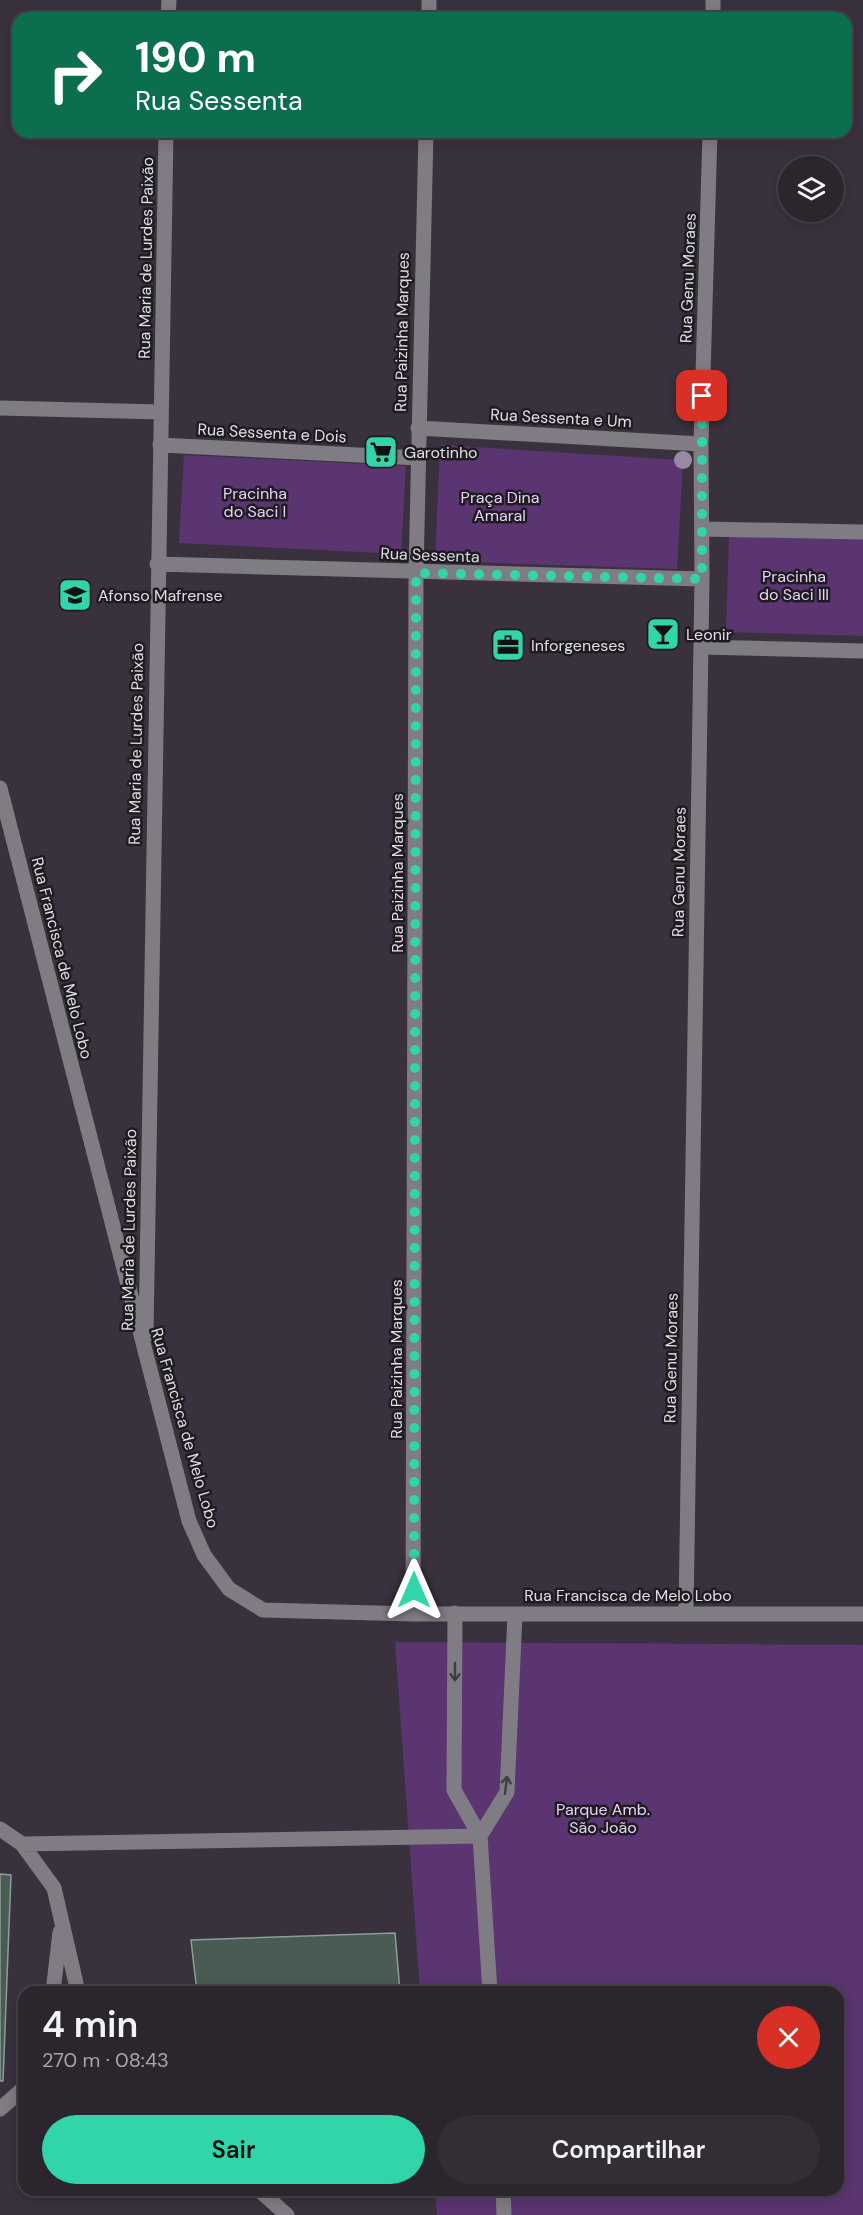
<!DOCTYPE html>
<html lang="pt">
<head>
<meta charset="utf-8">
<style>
  :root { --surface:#2b262e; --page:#332e36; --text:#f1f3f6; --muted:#a6a5aa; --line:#47434a; --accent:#32d4a9 }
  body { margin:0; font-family:"DM Sans",sans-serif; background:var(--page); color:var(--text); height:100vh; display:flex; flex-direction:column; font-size:22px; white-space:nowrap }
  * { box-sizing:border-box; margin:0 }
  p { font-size:20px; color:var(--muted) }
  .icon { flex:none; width:33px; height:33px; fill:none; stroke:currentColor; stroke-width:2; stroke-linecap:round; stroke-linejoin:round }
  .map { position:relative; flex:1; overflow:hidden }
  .sheet { position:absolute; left:18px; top:1986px; width:826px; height:210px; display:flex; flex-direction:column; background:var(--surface); border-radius:18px; box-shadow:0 3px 15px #0003,0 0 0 2px var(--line) }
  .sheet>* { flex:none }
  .top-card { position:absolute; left:12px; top:12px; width:840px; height:126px; border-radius:18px; box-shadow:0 3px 15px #0003,0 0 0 2px var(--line); background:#0b6e4f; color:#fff; overflow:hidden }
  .tools { position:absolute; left:778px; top:156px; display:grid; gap:12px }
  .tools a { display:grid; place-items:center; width:66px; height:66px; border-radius:50%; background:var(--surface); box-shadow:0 3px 15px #0003,0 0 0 2px var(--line); font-size:30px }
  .pin { position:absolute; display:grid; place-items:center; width:51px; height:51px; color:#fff; margin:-26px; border-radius:12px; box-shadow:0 3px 9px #0006 }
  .me { position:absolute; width:66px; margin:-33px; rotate:0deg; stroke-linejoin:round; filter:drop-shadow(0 0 4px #0008) }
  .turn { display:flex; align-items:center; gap:21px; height:126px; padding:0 24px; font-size:27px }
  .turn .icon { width:78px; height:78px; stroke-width:2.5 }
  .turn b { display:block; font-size:42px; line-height:51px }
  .round { display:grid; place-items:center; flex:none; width:63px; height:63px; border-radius:32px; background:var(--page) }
  .overview { display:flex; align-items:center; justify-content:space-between; height:102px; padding:0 24px }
  h1 { font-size:36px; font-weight:600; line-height:45px }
  .action { display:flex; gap:12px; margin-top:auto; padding:12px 24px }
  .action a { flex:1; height:69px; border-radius:36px; background:var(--accent); color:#111; font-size:24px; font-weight:600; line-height:69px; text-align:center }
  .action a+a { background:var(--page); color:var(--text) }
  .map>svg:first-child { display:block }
</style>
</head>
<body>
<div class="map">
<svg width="863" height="2215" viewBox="0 0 863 2215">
  <rect width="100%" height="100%" fill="#39323e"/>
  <path fill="#5a3571" d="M 440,445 L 683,460 L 677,569 L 435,561 Z
    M 184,455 L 406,466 L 401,554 L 179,543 Z
    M 729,534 L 863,538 L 863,636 L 726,632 Z
    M 395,1642 L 863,1645 L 863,2215 L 437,2215 L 435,2190 L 838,2190 L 838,1992 L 420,1992 Z"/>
  <path fill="#4a5b54" stroke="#8c9f97" stroke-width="1.5" d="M 0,1874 L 11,1875 L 3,2081 L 0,2081 Z
    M 395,1933 L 400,1992 L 197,1992 L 191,1940 Z"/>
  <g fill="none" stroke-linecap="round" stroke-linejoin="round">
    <path stroke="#807c83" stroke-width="15" d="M 168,18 L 169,0
      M 429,18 L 429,0
      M 713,18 L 713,0
      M 0,408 L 161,412
      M 418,428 L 701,444
      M 160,445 L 418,458
      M 703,529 L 863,532
      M 157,564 L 702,579
      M 701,647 L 863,651
      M 0,788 L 189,1521 L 204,1555 L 229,1589 L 263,1610 L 413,1614 L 863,1614
      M 146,1335 L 166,132
      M 686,1612 L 702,579 L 701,444 L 710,132
      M 455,1613 L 454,1790 L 480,1836 L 490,1992
      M 413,1614 L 416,573 L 426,132
      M 0,1829 L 22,1844 L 54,1888 L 78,1992
      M 480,1836 L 507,1792 L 515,1614
      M 22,1844 L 480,1836
      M 53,1992 L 60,1932
      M 0,2109 L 24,2088
      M 259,2190 L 287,2215
      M 503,2190 L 504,2215"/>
  </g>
  <circle fill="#9989a5" cx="683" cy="460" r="9"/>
  <defs><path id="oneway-shaft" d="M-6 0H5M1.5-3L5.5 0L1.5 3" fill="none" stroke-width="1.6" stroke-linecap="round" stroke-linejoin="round" transform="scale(1.5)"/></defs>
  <g stroke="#403d43">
    <use href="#oneway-shaft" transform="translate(455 1672) rotate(90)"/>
    <use href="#oneway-shaft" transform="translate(506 1785) rotate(-83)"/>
  </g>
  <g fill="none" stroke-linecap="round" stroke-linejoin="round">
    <path stroke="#32d4a9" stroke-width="10" stroke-dasharray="0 18" d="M 414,1590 L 416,573 L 702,579 L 702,396"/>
  </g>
  <defs>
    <g id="supermarket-square" transform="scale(1.725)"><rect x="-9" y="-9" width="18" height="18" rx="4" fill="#32d4a9" stroke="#1e1b21"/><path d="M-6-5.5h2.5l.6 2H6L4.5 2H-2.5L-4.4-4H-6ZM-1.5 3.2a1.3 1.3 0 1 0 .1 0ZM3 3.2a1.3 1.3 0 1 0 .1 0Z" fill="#111"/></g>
    <g id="school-square" transform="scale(1.725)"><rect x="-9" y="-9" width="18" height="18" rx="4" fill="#32d4a9" stroke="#1e1b21"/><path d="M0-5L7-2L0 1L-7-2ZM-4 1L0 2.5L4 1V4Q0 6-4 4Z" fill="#111"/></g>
    <g id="bar-square" transform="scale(1.725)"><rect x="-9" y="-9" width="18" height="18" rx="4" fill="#32d4a9" stroke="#1e1b21"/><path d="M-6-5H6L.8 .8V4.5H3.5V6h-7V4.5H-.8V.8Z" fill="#111"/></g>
    <g id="office-square" transform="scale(1.725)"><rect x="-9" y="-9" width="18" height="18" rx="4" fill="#32d4a9" stroke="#1e1b21"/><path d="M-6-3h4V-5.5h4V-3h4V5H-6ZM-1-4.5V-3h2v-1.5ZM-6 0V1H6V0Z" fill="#111"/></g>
  </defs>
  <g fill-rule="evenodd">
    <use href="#supermarket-square" x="381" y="452"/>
    <use href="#school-square" x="75" y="595"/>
    <use href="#bar-square" x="663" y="634"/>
    <use href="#office-square" x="508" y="645"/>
  </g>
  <g text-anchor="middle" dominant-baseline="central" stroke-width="5" stroke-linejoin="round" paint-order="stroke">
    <g font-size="16" fill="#e0dce4" stroke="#1e1b21">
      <text transform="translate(146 258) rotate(-89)">Rua Maria de Lurdes Paixão</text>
      <text transform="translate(688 278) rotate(-88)">Rua Genu Moraes</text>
      <text transform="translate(402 332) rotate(-89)">Rua Paizinha Marques</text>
      <text transform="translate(561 418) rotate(3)">Rua Sessenta e Um</text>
      <text transform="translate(272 433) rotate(3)">Rua Sessenta e Dois</text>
      <text transform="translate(430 555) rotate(2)">Rua Sessenta</text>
      <text transform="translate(136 744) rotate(-89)">Rua Maria de Lurdes Paixão</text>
      <text transform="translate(679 872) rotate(-89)">Rua Genu Moraes</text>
      <text transform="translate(397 873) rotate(-90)">Rua Paizinha Marques</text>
      <text transform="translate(62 958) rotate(76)">Rua Francisca de Melo Lobo</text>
      <text transform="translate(129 1230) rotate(-89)">Rua Maria de Lurdes Paixão</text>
      <text transform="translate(671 1358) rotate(-89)">Rua Genu Moraes</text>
      <text transform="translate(396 1359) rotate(-90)">Rua Paizinha Marques</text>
      <text transform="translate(185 1428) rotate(74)">Rua Francisca de Melo Lobo</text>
      <text x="628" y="1595">Rua Francisca de Melo Lobo</text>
    </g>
    <g font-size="16" fill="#e0dce4" stroke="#1e1b21" text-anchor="start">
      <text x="404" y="452">Garotinho</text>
      <text x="98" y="595">Afonso Mafrense</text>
      <text x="686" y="634">Leonir</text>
      <text x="531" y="645">Inforgeneses</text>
    </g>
    <g font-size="16" fill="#e8d1f9" stroke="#1e1b21">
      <text x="255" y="493">Pracinha<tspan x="255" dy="18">do Saci I</tspan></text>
      <text x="500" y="497">Praça Dina<tspan x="500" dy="18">Amaral</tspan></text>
      <text x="794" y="576">Pracinha<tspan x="794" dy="18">do Saci III</tspan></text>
      <text x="603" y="1809">Parque Amb.<tspan x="603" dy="18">São João</tspan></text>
    </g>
  </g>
</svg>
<div class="tools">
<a><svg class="icon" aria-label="layers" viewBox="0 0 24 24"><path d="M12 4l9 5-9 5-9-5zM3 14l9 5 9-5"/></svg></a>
</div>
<div class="pin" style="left:702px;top:396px;background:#d93025"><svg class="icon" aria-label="arrive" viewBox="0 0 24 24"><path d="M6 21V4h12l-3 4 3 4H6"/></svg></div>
<svg class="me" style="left:414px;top:1590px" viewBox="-20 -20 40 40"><path d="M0-17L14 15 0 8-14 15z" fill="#32d4a9" stroke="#fff" stroke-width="4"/></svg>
<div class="top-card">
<div class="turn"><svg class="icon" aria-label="right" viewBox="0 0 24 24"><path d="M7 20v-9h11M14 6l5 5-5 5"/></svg><div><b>190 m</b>Rua Sessenta</div></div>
</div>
<section class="sheet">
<div class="overview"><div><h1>4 min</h1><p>270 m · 08:43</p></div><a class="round" style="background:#d93025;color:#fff"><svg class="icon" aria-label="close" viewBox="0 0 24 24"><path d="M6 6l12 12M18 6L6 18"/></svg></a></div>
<div class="action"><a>Sair</a><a>Compartilhar</a></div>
</section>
</div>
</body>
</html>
